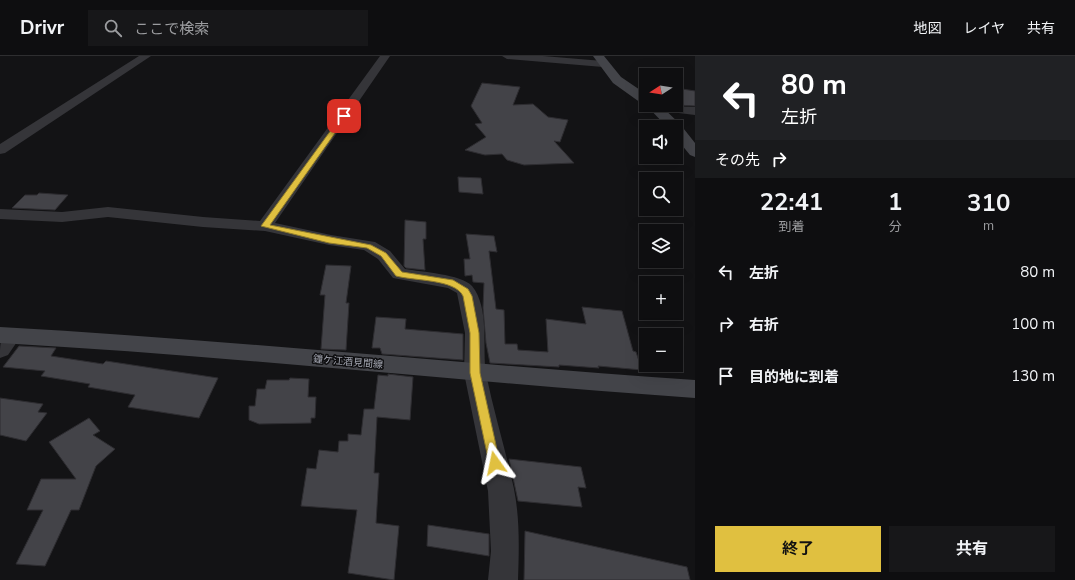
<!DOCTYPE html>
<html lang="ja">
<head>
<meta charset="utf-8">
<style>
  :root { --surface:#0e0e10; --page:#171719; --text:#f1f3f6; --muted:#9b9c9f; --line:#2e2e30; --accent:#e0c040 }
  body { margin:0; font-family:"Nunito Sans","Noto Sans JP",sans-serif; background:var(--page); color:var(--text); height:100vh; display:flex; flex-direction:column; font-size:15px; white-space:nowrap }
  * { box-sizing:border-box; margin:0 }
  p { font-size:13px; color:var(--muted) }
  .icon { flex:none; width:22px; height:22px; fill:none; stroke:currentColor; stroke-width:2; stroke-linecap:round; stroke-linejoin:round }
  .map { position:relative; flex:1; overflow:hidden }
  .details { display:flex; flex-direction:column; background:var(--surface); width:380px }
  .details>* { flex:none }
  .banner { background:#202124; color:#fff; overflow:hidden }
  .needle { width:26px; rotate:258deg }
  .tools { position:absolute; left:639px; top:12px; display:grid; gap:8px }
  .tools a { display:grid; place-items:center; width:44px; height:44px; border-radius:0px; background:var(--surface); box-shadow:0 4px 16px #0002,0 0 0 1px var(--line); font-size:20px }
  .pin { position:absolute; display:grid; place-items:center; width:34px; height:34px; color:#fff; margin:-17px; border-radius:8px; box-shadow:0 2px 6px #0006 }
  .me { position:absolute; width:44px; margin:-22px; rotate:348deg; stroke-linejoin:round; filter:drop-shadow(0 0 3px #0008) }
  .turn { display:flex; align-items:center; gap:14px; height:84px; padding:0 20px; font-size:18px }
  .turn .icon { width:52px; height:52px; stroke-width:2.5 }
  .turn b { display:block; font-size:28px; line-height:34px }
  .then { display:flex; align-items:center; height:38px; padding:0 20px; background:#0003; gap:8px; font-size:15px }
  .eta { display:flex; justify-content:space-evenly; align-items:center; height:68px; text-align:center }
  .eta b { font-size:24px; font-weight:700; line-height:28px }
  .primary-button { display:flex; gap:8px; margin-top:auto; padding:8px 20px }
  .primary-button a { flex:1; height:46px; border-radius:0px; background:var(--accent); color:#111; font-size:16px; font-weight:700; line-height:46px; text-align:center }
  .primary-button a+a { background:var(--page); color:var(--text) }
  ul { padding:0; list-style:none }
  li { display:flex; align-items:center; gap:12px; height:52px; padding:0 20px }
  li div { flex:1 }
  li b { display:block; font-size:15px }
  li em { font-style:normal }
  header { display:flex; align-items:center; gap:24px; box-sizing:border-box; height:56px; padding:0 20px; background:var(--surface); border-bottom:1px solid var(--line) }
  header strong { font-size:19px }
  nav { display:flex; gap:22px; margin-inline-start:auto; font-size:14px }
  .search { width:280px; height:36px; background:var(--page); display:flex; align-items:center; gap:10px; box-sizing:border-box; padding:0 14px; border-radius:0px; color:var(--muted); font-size:15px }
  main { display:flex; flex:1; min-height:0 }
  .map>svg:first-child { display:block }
</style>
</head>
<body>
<header>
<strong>Drivr</strong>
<div class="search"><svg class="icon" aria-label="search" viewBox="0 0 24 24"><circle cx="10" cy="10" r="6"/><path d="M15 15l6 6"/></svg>ここで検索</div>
<nav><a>地図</a><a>レイヤ</a><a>共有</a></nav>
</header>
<main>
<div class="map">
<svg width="695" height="524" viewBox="0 0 695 524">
  <rect width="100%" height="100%" fill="#131315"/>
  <path fill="#434348" stroke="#2e2d31" d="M 482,27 L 520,31 L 513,49 L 533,48 L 548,61 L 568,64 L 560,86 L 554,85 L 574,107 L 524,109 L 507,104 L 502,98 L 485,99 L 465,94 L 486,81 L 475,68 L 482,67 L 471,50 Z
    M 676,32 L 695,35 L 695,50 L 676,49 Z
    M 458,121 L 481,122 L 483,138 L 459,136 Z
    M 39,137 L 68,139 L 55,154 L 12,152 L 25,139 L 37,139 Z
    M 405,164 L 426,166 L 426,183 L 423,183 L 425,214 L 406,212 L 404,210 Z
    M 466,178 L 494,180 L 497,196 L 489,195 L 496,253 L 504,254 L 505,288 L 517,288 L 518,294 L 548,296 L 546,263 L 586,268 L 582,251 L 622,255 L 633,295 L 636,296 L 642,314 L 598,310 L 599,312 L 559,309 L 559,311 L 490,307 L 486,287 L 483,252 L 484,227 L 473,226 L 472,219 L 465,220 L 464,203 L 470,203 Z
    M 326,209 L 351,210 L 346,247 L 349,247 L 346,294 L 321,293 L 325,239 L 320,239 Z
    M 376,261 L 406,263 L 405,273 L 463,278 L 463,304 L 382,298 L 380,292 L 372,292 Z
    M 19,290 L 56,292 L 51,300 L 103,308 L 106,305 L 218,322 L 199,362 L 128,351 L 135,339 L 88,331 L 90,328 L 41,320 L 45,315 L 3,311 Z
    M 388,318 L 413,321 L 410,364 L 377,361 L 374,417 L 379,417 L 376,467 L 399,470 L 394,524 L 348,517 L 357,454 L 301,450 L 307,412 L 316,413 L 319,394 L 338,396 L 339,385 L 348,385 L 348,378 L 361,379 L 364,353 L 374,353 L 378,319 L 388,320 Z
    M 290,322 L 309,323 L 308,341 L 316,341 L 315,362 L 311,362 L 311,367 L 259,368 L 249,364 L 249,350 L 255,350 L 257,333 L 265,333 L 267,324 L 289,324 Z
    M 0,342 L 43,348 L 38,356 L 47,357 L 26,385 L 0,379 Z
    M 89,362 L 100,375 L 93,379 L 115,393 L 96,410 L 79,454 L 71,454 L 45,510 L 16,508 L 43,454 L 27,454 L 41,423 L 76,423 L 49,386 Z
    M 509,403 L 581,411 L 586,432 L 578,431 L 582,451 L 518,445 Z
    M 428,469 L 489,478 L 489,500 L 427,490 Z
    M 525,475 L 687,511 L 690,524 L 524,524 Z"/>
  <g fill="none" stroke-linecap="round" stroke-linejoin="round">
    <path fill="#353539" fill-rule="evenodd" d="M 139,0 L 151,0 L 5,97 L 0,98 L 0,88 Z
      M 380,0 L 390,0 L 275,167 L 331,179 L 375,186 L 390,195 L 405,213 C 421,216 461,218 472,230 C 490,252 482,293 486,318 C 494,357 506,395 514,433 C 520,463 519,495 518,524 L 488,524 L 491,495 L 488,435 L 464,317 L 465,277 L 457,237 L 448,232 L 393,222 L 378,203 L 364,194 L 329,189 L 265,175 L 203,171 L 108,161 L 62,166 L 0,163 L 0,153 L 62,156 L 108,151 L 203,161 L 260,165 Z
      M 502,0 L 543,0 L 603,5 L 608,8 L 603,11 L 507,3 Z
      M 649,49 L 695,51 L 695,59 L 654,54 L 650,53 Z
      M 11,273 L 18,275 L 21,280 L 8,299 L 0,302 C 0,289 0,277 11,273 Z"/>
    <path fill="#434449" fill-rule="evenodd" d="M 593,0 L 604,0 L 621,21 L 646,38 L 646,48 L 641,47 L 613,27 Z
      M 646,49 L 660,49 L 680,68 L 695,87 L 695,101 L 690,99 L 676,82 L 676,71 L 667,71 Z
      M 0,271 C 232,284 463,308 695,324 L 695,342 C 463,326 232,300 0,287 Z"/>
  </g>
  <path fill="#e0c040" stroke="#927d2a" d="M 342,59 L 347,60 L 270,169 L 371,189 L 386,197 L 402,216 L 453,224 L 468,233 L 472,240 L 479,277 L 480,317 L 500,407 L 499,411 L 495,412 L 490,411 L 489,407 L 470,317 L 470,277 L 463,240 C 455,223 414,225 396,220 L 381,200 L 367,192 L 329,187 L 261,170 Z"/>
  <g text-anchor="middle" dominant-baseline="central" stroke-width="3" stroke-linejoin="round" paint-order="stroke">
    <g font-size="10" fill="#a6a9b4" stroke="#0e0e10">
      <text transform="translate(348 306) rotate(5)">鐘ケ江酒見間線</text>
    </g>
  </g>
</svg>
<div class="tools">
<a><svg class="needle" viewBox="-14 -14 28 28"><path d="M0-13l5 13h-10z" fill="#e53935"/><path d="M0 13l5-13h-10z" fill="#9b9c9f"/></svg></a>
<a><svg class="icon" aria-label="sound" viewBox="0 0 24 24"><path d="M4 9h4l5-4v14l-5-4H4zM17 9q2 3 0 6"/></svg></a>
<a><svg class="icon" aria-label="search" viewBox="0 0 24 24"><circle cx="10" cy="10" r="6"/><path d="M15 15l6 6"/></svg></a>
<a><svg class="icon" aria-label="layers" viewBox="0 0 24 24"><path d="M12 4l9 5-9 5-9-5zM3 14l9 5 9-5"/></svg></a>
<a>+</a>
<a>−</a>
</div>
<div class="pin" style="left:344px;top:60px;background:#d93025"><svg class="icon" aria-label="arrive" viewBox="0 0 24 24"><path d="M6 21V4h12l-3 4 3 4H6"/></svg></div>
<svg class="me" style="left:495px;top:407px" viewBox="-20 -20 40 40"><path d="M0-17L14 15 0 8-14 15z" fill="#e0c040" stroke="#fff" stroke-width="4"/></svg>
</div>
<section class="details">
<div class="banner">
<div class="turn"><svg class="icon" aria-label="left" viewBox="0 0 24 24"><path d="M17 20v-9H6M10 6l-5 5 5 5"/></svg><div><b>80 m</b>左折</div></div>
<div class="then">その先<svg class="icon" aria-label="right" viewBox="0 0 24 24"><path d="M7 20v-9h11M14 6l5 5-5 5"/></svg></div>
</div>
<div class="eta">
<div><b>22:41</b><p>到着</p></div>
<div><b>1</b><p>分</p></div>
<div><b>310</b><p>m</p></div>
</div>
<ul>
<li><svg class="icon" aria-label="left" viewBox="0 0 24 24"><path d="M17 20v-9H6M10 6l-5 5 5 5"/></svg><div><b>左折</b></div><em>80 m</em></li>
<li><svg class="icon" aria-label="right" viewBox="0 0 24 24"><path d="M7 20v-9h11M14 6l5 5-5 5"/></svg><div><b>右折</b></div><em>100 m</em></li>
<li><svg class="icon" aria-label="arrive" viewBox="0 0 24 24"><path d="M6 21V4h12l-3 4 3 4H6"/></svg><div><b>目的地に到着</b></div><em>130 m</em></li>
</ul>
<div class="primary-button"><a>終了</a><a>共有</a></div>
</section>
</main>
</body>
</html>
